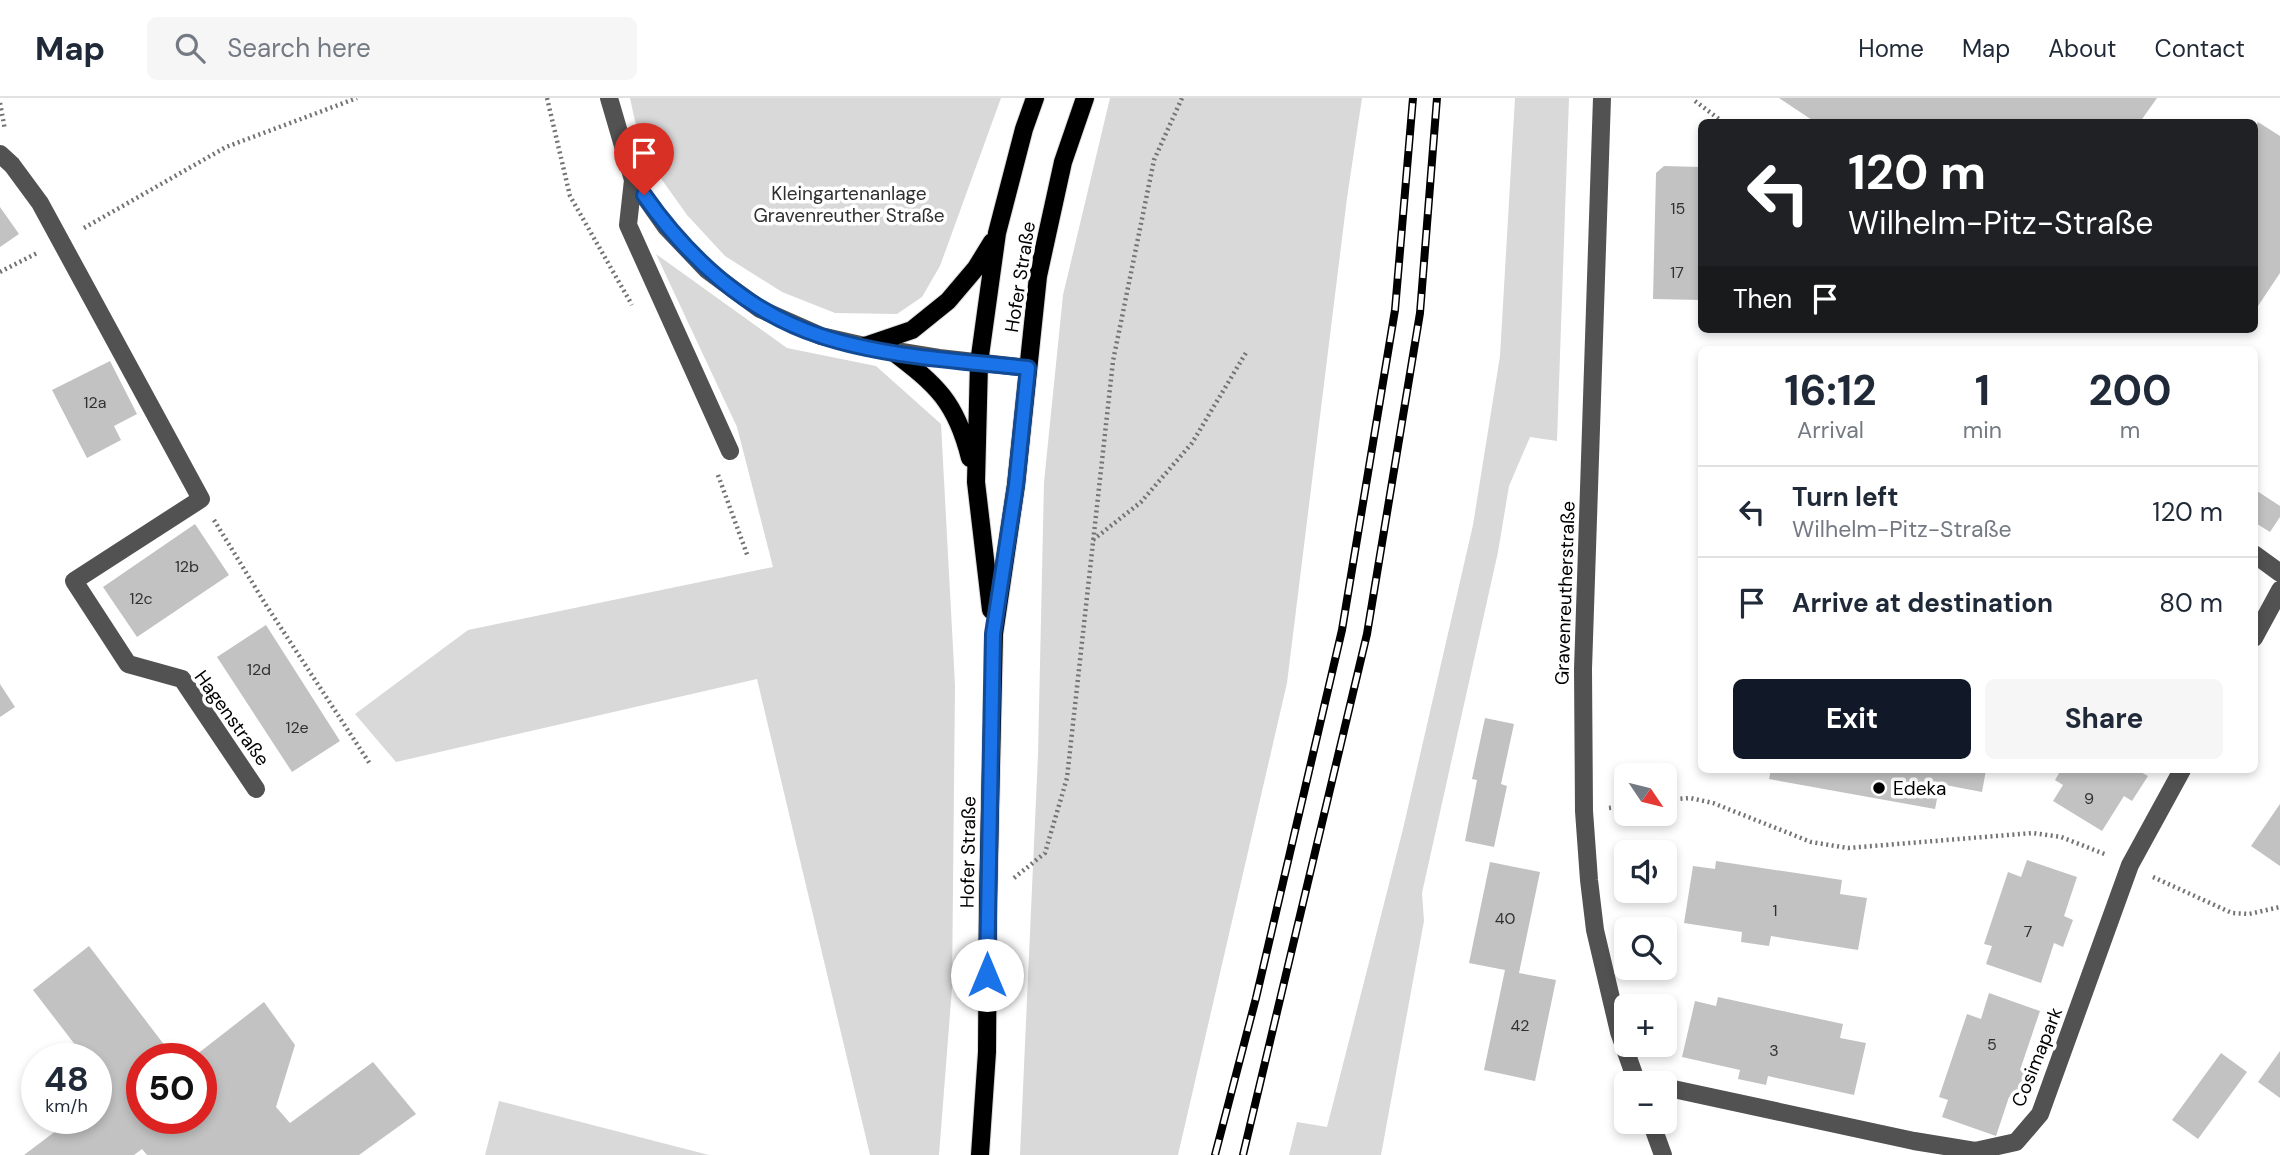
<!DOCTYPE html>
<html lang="en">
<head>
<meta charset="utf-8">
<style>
  :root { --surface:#fff; --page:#f6f6f7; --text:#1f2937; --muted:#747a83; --line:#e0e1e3; --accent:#111827 }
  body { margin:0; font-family:"DM Sans",sans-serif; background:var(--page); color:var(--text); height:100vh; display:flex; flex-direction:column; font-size:26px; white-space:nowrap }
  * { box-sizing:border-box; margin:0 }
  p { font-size:23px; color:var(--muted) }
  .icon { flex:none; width:38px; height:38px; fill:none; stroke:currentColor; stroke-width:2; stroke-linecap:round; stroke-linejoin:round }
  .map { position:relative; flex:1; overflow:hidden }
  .panel { position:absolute; left:1698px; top:248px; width:560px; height:427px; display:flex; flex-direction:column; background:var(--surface); border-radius:10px; box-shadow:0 4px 10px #0003 }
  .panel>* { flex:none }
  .banner { position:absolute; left:1698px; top:21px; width:560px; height:214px; border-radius:10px; box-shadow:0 4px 10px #0003; background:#202124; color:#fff; overflow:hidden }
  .needle { width:46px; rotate:125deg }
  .tools { position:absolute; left:1614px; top:665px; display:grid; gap:14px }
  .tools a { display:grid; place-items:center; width:63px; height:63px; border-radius:10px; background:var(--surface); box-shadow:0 4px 10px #0003; font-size:35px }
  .speed { position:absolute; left:21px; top:945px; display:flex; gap:14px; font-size:35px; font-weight:700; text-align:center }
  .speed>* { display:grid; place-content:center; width:91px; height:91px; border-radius:50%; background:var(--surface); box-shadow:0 4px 10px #0003; line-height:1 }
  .speed small { font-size:18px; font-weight:400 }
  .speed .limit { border:10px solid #d22; background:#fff; color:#111 }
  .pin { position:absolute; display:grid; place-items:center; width:60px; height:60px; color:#fff; margin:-72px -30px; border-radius:50% 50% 50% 0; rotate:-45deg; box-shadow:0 0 7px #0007 }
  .pin .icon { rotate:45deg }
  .me { position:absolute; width:77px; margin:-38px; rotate:0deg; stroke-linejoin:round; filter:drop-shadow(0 0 5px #0008) }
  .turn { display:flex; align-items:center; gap:24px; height:147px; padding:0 35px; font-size:32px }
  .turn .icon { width:91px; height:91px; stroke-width:2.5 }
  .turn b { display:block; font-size:49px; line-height:60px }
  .then { display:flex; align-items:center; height:66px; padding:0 35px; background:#0003; gap:14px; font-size:26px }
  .eta { display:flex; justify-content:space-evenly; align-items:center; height:119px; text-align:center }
  .eta b { font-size:42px; font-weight:700; line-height:49px }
  .action { display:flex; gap:14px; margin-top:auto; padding:14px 35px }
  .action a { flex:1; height:80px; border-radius:10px; background:var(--accent); color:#fff; font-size:28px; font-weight:700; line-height:80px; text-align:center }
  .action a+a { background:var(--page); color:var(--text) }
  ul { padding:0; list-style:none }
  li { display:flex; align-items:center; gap:21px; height:91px; padding:0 35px; border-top:2px solid var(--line) }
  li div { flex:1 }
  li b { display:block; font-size:26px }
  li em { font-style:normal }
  header { display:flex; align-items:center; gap:42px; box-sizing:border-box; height:98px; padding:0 35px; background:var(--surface); border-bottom:2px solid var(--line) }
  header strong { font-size:33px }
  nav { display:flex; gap:38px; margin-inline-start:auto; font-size:24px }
  .search { width:490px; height:63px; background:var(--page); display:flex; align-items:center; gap:18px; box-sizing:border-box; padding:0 24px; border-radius:10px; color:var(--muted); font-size:26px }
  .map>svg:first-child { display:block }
</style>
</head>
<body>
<header>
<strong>Map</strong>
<div class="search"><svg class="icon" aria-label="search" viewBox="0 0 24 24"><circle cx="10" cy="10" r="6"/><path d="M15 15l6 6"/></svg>Search here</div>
<nav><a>Home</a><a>Map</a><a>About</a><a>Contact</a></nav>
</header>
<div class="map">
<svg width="2280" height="1057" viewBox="0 0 2280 1057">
  <rect width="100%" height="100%" fill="#fff"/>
  <path fill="#d9d9d9" d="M 630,0 L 1001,0 L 940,168 L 922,199 L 897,216 L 835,215 L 782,194 L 725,158 L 687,117 L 650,65 L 635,23 Z
    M 1110,0 L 1362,0 L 1347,100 L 1287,585 L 1178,1057 L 1020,1057 L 1038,657 L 1044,384 L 1063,197 Z
    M 1515,0 L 1569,0 L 1557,343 L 1530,339 L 1509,388 L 1498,454 L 1422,795 L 1424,823 L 1381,1057 L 1289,1057 L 1297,1024 L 1327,1029 L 1403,731 L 1473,427 L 1500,258 Z
    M 656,156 L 787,250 L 876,268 L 941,326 L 955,587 L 952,890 L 939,1057 L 870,1057 L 757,581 L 396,664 L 355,616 L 468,532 L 773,469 L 737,329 Z
    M 499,1003 L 709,1057 L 485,1057 Z"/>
  <path fill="#c2c2c2" d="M 1779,0 L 2157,0 L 2140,24 L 1815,24 Z
    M 2258,24 L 2280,38 L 2280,175 L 2258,208 L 2254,205 L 2254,31 Z
    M 1664,68 L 1701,69 L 1701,202 L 1653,201 L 1656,75 Z
    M 0,109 L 19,136 L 0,149 Z
    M 110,263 L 137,316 L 114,328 L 121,342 L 87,360 L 52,292 Z
    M 2254,391 L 2280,408 L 2280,419 L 2270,434 L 2254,424 Z
    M 195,426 L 229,477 L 137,539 L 103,489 Z
    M 266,527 L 340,643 L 292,674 L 217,559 Z
    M 0,586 L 15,609 L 0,619 Z
    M 1485,620 L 1514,626 L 1501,686 L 1507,688 L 1494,749 L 1465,743 L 1477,682 L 1472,681 Z
    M 1771,672 L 1986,672 L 1982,694 L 1940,686 L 1935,711 L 1769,681 Z
    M 2061,672 L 2137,672 L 2148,678 L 2132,703 L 2124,698 L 2102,733 L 2053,703 L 2063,687 L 2055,682 Z
    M 2280,706 L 2280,768 L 2251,748 Z
    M 2027,762 L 2077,779 L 2064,818 L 2073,822 L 2063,849 L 2054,845 L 2041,885 L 1986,866 L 1992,848 L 1984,846 L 2008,774 L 2021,779 Z
    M 1716,763 L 1842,782 L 1840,796 L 1867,800 L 1858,852 L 1771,838 L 1769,848 L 1741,844 L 1742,834 L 1684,825 L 1693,768 L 1715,771 Z
    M 1490,764 L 1540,774 L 1519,875 L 1556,882 L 1535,983 L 1484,972 L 1505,872 L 1469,865 Z
    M 89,848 L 175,961 L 142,961 L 142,1020 L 201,1020 L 201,984 L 211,976 L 201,964 L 201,961 L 196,957 L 264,904 L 295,947 L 276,1009 L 290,1025 L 373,964 L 416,1016 L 359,1057 L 147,1057 L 142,1051 L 134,1057 L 24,1057 L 73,1020 L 96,1020 L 96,985 L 100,978 L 96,973 L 96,961 L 86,961 L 33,892 Z
    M 1989,895 L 2040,913 L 2020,972 L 2028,975 L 2018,1002 L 2009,999 L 1996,1038 L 1942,1019 L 1948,1002 L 1939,999 L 1967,916 L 1981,921 Z
    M 1718,899 L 1843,926 L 1840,940 L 1866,945 L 1854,997 L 1768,978 L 1766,987 L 1738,981 L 1740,972 L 1682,959 L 1695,903 L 1716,908 Z
    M 2280,953 L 2280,1000 L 2258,984 Z
    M 2221,955 L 2247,974 L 2198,1041 L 2172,1022 Z"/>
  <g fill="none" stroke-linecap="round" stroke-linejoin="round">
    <g stroke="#dbdbdb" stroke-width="20">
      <path id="major" d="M 865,248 L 912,232 L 948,203 L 976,170 L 992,144
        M 892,253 C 937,287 956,304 970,360
        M 991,512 L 976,384 L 979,265 L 997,135 L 1024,31 L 1035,0
        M 980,1057 L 987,954 L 988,801 L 994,536 L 1016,387 L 1038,178 L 1063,64 L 1085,0"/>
    </g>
    <path stroke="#747474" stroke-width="4.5" stroke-dasharray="2 3.5" stroke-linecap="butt" d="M 547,0 L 570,98 L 632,207
      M 1695,3 L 1723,24
      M 0,5 L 5,32
      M 84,130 L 226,49 L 357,0
      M 0,174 L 39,154
      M 718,377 L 748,459
      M 214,422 L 266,507 L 370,666
      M 1093,442 L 1141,404 L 1192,345 L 1247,253
      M 1664,702 L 1690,700 L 1713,705 L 1811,744 L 1848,750 L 2033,735 L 2061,739 L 2107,757
      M 1609,710 L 1626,708
      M 2153,779 L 2232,815 L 2249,816 L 2280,809
      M 1014,780 L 1045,755 L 1067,680 L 1113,263 L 1154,62 L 1182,0"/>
    <path stroke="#525252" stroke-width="18" d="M 609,0 L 633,82 L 666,129 L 707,172 L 760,211 L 821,238 L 865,248 L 939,260 L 1028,270
      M 1602,0 L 1583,571 L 1584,713 L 1589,782 L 1595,832 L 1619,934 L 1637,985
      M 0,56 L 12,67 L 40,105 L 201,401 L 74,483 L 128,566 L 182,581 L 256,691
      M 633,82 L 628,127 L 730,353
      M 2254,456 L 2280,475
      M 2254,540 L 2280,492
      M 1664,989 L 1914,1043 L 1975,1053 L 2016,1044 L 2040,1016 L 2130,767 L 2182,672
      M 1651,1024 L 1663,1057"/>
    <use href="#major" stroke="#000" stroke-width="18"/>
    <g stroke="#000" stroke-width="8">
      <path id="rail" d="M 1215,1057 L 1256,900 L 1342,532 L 1395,212 L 1413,0
        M 1243,1057 L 1367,536 L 1420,215 L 1437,0"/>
    </g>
    <use href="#rail" stroke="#fff" stroke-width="5" stroke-dasharray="16" stroke-linecap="butt"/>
  </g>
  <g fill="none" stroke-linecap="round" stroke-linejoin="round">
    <g stroke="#114b97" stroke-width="18">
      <path id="route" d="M 644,97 C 688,160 747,214 821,238 C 884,259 962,263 1028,270 L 1016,387 L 993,536 L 987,877"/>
    </g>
    <use href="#route" stroke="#1a73e8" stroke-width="12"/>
  </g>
  <circle fill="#000" stroke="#fff" stroke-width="2.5" cx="1879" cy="690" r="7"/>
  <g text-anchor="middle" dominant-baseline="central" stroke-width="7" stroke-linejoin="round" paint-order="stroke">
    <g font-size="16" fill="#303030">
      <text x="1678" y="110">15</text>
      <text x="1677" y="174">17</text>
      <text x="95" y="304">12a</text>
      <text x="187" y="468">12b</text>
      <text x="141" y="500">12c</text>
      <text x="259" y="571">12d</text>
      <text x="297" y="629">12e</text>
      <text x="2089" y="700">9</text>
      <text x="1775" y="812">1</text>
      <text x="1505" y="820">40</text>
      <text x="2028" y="833">7</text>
      <text x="1520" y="927">42</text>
      <text x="1992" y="946">5</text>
      <text x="1774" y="952">3</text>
    </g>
    <g font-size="19" fill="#303030" stroke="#fff">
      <text x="849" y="95">Kleingartenanlage<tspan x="849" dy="22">Gravenreuther Straße</tspan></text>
    </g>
    <g font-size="19" fill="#000" stroke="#fff">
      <text transform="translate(1020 179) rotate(-81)">Hofer Straße</text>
      <text transform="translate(1565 495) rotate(-88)">Gravenreutherstraße</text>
      <text transform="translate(232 620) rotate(54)">Hagenstraße</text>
      <text transform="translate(968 754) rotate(-89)">Hofer Straße</text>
      <text transform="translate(2037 959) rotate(-68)">Cosimapark</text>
    </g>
    <g font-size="19" fill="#000" stroke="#fff" text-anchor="start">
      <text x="1893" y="690">Edeka</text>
    </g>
  </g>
</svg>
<div class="tools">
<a><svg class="needle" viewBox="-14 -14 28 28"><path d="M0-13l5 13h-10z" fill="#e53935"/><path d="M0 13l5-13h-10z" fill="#747a83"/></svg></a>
<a><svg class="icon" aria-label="sound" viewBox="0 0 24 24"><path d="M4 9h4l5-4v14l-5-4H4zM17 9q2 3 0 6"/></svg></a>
<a><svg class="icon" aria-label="search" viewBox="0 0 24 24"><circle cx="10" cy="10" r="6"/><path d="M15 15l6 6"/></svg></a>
<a>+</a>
<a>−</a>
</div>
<div class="speed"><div>48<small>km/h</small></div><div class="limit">50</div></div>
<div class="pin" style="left:644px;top:97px;background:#d93025"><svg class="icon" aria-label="arrive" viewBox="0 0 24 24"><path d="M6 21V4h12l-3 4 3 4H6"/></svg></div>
<svg class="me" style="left:987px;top:877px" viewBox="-20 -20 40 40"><circle r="19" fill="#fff"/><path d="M0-13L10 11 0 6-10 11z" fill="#1a73e8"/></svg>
<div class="banner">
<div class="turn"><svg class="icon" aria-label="left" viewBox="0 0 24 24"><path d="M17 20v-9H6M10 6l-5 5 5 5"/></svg><div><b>120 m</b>Wilhelm-Pitz-Straße</div></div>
<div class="then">Then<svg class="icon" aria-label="arrive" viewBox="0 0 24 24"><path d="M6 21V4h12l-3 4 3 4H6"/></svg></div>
</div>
<section class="panel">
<div class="eta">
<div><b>16:12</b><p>Arrival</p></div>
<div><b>1</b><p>min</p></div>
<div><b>200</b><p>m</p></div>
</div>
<ul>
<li><svg class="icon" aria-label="left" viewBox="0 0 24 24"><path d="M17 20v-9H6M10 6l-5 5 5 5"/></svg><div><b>Turn left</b><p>Wilhelm-Pitz-Straße</p></div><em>120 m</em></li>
<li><svg class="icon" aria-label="arrive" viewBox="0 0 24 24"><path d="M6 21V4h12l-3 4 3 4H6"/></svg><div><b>Arrive at destination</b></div><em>80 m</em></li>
</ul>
<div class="action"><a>Exit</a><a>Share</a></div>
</section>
</div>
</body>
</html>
